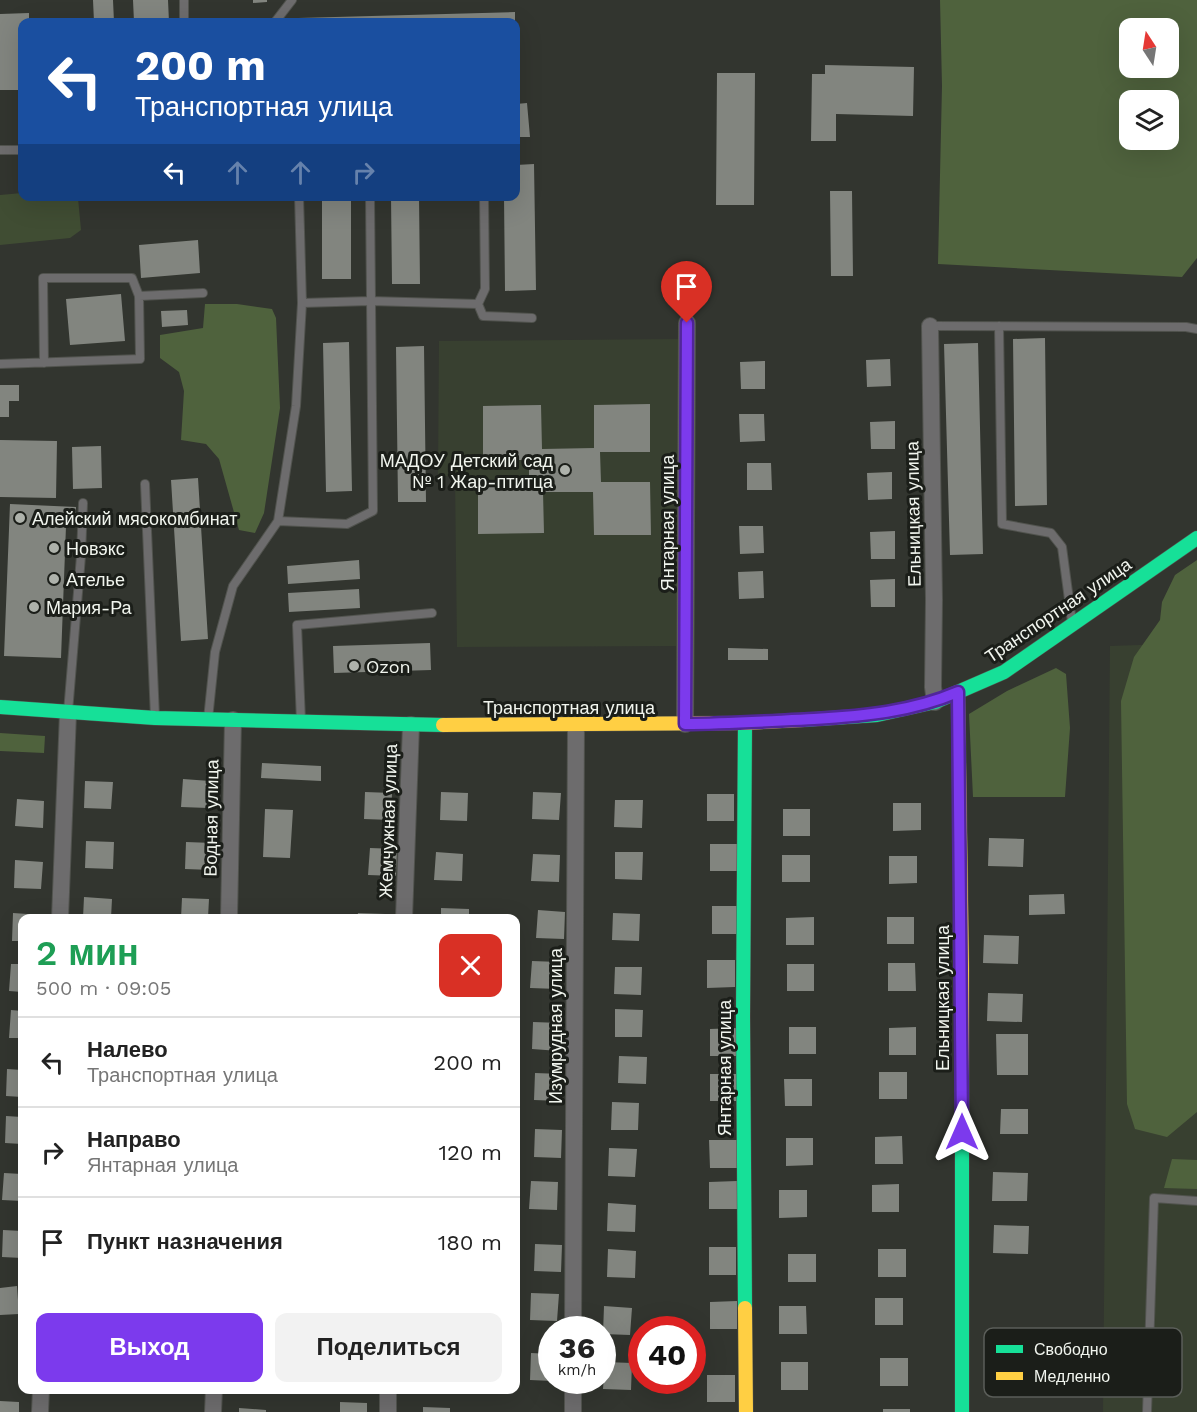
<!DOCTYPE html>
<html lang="ru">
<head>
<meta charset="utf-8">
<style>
  :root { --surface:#fff; --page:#f2f2f2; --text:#222; --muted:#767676; --line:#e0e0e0; --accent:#7c3aed }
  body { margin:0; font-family:"Work Sans",sans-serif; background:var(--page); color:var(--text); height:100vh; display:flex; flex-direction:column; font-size:22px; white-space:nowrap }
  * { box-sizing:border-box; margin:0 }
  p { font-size:20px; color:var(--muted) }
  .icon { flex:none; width:33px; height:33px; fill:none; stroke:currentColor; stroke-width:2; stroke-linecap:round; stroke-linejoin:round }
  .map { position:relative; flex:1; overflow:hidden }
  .side { position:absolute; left:18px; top:914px; width:502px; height:480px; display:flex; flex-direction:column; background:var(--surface); border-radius:12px; box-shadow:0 6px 24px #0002 }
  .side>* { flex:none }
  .guide { position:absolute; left:18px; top:18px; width:502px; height:183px; border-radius:12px; box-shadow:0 6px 24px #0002; background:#1a4fa0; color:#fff; overflow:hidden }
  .needle { width:39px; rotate:348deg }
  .controls { position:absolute; left:1119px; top:18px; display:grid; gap:12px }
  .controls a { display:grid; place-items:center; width:60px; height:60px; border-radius:12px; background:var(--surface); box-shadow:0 6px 24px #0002; font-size:30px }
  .speed { position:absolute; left:538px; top:1316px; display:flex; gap:12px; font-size:30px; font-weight:700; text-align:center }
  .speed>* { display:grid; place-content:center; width:78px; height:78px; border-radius:50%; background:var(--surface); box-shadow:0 6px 24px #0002; line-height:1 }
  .speed small { font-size:15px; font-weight:400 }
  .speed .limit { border:9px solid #d22; background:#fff; color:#111 }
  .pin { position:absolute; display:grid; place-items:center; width:51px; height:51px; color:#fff; margin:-62px -26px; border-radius:50% 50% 50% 0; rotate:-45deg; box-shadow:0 0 6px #0007 }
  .pin .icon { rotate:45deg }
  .me { position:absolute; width:66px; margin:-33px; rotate:0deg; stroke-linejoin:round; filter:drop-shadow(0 0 4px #0008) }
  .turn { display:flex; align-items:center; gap:21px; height:126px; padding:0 18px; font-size:27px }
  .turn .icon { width:78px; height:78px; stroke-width:2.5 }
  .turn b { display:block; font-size:42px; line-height:51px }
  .lanes { display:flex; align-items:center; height:57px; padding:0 18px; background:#0003; justify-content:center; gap:30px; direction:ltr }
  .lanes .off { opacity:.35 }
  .round { display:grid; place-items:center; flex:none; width:63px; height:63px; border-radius:12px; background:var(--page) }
  .headline { display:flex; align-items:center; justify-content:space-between; height:102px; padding:0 18px }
  h1 { font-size:36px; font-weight:600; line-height:45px; color:#1e9e55 }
  .primary-button { display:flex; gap:12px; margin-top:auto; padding:12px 18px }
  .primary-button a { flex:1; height:69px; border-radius:12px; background:var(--accent); color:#fff; font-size:24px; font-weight:600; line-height:69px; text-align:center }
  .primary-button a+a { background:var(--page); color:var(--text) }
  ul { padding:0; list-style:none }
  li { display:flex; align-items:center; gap:18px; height:90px; padding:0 18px; border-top:2px solid var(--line) }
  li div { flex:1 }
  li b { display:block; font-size:22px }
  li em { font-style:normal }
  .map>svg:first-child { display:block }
</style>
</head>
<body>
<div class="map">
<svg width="1197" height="1412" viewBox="0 0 1197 1412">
  <rect width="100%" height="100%" fill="#32352f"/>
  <path fill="#384030" d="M 682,339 L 676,646 L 457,647 L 455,476 L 438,476 L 439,341 Z
    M 1197,643 L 1197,1412 L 1103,1412 L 1110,646 Z"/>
  <path fill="#404d33" d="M 22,193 L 22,196 L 78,198 L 81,230 L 70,238 L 0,245 L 0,195 Z"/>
  <path fill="#4f623d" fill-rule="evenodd" d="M 940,0 L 1197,0 L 1197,258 L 1182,277 L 938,264 L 942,86 ZM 1168,28 L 1168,68 L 1130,68 L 1130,28 ZM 1168,100 L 1168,140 L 1130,140 L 1130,100 Z
    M 205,304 L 237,304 L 272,309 L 276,318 L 280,408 L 264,513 L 255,533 L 239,530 L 219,459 L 206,444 L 181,440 L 184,391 L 179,372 L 160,358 L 160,335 L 203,328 Z
    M 1197,560 L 1197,1112 L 1167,1137 L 1135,1129 L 1127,1104 L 1121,701 L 1134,657 L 1160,620 L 1162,602 L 1175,575 Z
    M 1056,668 L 1066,674 L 1070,728 L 1065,797 L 973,797 L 969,714 L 1007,691 Z
    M 0,733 L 45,736 L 44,753 L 0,751 Z
    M 1172,1159 L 1197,1160 L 1197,1189 L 1164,1188 Z"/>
  <path fill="#82857f" d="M 93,0 L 113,0 L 114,22 L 94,22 Z
    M 133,0 L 168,0 L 169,22 L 134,22 Z
    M 253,0 L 267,0 L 267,2 L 253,3 Z
    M 515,12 L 515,22 L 298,22 L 298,18 Z
    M 29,13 L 29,22 L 22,22 L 22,90 L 0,90 L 0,14 Z
    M 825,65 L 914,67 L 913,116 L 836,114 L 836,141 L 811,141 L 812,74 L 825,74 Z
    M 717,73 L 755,73 L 754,205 L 716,205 Z
    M 527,103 L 530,137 L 516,137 L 516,104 Z
    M 534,164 L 536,290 L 505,291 L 504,196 L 516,196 L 516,165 Z
    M 830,191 L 852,191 L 853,276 L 831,276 Z
    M 322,196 L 351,196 L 351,279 L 322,279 Z
    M 391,196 L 419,196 L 420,284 L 392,284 Z
    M 198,240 L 200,273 L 141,278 L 139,245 Z
    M 121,294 L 125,341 L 70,345 L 66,299 Z
    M 187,310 L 188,325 L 162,327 L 161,311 Z
    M 1045,338 L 1047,505 L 1015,506 L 1013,339 Z
    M 349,342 L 352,491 L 326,492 L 323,343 Z
    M 978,343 L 983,554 L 950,555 L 944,344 Z
    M 424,346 L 426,502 L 398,502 L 396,347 Z
    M 890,359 L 891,386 L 867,387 L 866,360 Z
    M 765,361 L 765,389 L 741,389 L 740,362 Z
    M 0,385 L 19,385 L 19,401 L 9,401 L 9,417 L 0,417 Z
    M 650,404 L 650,452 L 600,452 L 601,482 L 650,482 L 651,535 L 594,535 L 593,492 L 543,492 L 544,533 L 478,534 L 478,481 L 529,480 L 529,460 L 483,460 L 483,406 L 541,405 L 542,449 L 594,448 L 594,405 Z
    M 739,414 L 764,414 L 765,441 L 740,442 Z
    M 895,421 L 895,449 L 871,449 L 870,422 Z
    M 0,440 L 57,441 L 56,498 L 0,497 Z
    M 101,446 L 102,488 L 73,489 L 72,447 Z
    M 747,463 L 771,463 L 772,490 L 747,490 Z
    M 892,472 L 892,499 L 868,500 L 867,473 Z
    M 198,478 L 208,639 L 181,641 L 171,480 Z
    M 10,504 L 76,507 L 75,526 L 66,526 L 61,658 L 4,656 Z
    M 739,526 L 763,526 L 764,553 L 740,554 Z
    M 895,531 L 895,559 L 871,559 L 870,532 Z
    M 359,560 L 360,579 L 288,584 L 287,566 Z
    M 763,571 L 764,598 L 739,599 L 738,572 Z
    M 895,579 L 895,607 L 871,607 L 870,580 Z
    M 359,589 L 360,608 L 289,612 L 288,593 Z
    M 430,643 L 431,670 L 334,673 L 333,646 Z
    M 728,648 L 768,649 L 768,660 L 728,660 Z
    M 262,763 L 321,766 L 321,781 L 261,778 Z
    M 183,779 L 210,781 L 208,808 L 181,807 Z
    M 85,781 L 113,782 L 111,809 L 84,808 Z
    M 365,792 L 392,793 L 391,820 L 364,819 Z
    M 441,792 L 468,793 L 467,821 L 440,820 Z
    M 533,792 L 561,793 L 559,820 L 532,819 Z
    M 707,794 L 734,794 L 734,821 L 707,821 Z
    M 17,799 L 44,801 L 43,828 L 15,826 Z
    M 615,800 L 643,800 L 642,828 L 614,827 Z
    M 893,803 L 921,803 L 921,830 L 893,831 Z
    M 265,809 L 293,810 L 290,858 L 263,857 Z
    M 783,809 L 810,809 L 810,836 L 783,836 Z
    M 989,838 L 1024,839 L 1023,867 L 988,866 Z
    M 86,841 L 114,842 L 113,869 L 85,868 Z
    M 186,842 L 213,843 L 212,870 L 185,869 Z
    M 710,844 L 737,844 L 737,871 L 710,871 Z
    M 370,848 L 397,849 L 396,876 L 368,875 Z
    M 436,852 L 463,854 L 462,881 L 434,880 Z
    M 615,852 L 643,852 L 642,880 L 615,879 Z
    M 533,854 L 560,855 L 559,882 L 531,881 Z
    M 782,855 L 810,855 L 810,882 L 782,882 Z
    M 889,856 L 917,856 L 917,883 L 889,884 Z
    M 15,860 L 43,862 L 41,889 L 14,888 Z
    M 1064,894 L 1065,914 L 1029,915 L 1029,895 Z
    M 84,897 L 112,899 L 111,918 L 83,918 Z
    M 182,898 L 209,899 L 208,918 L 181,918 Z
    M 712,906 L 739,906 L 739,934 L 712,934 Z
    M 441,908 L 469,909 L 469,918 L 441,918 Z
    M 538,910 L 565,912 L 564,939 L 536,938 Z
    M 13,913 L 41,915 L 41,918 L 22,918 L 22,941 L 12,941 Z
    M 358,913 L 385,914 L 385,918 L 357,918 Z
    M 613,913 L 640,914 L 639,941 L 612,940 Z
    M 814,917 L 814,945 L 786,945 L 786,918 Z
    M 887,917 L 914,917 L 914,944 L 887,944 Z
    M 984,935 L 1019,936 L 1018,964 L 983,963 Z
    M 707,960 L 735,960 L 735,987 L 707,988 Z
    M 532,961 L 559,962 L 558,989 L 530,988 Z
    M 888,963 L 915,963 L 916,991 L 888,991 Z
    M 11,964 L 22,964 L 22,992 L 9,991 Z
    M 787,964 L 814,964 L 814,991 L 787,991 Z
    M 615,967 L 642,967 L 641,995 L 614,994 Z
    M 988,993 L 1023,994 L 1022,1022 L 987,1021 Z
    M 615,1009 L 643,1010 L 642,1037 L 615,1037 Z
    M 11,1010 L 22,1011 L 22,1038 L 9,1038 Z
    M 533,1022 L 561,1023 L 559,1051 L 532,1049 Z
    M 789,1027 L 816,1027 L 816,1054 L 789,1054 Z
    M 916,1027 L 916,1055 L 889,1055 L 889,1028 Z
    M 737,1028 L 737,1056 L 710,1056 L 710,1029 Z
    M 996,1034 L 1028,1034 L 1028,1075 L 997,1075 Z
    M 619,1056 L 647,1057 L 646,1084 L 618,1083 Z
    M 7,1069 L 22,1070 L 22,1097 L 6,1096 Z
    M 879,1072 L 907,1072 L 907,1099 L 879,1099 Z
    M 535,1073 L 562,1074 L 561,1101 L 534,1100 Z
    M 710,1074 L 738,1074 L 737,1101 L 710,1101 Z
    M 784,1079 L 812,1079 L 812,1106 L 785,1106 Z
    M 612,1102 L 639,1103 L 638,1130 L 611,1130 Z
    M 1001,1109 L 1028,1109 L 1028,1134 L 1000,1134 Z
    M 6,1116 L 22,1117 L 22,1144 L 5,1143 Z
    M 535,1129 L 562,1130 L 561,1158 L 534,1157 Z
    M 902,1136 L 903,1164 L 875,1164 L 875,1137 Z
    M 786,1138 L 813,1138 L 813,1165 L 786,1166 Z
    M 709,1140 L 737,1140 L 737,1168 L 710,1168 Z
    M 609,1148 L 637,1149 L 635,1177 L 608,1176 Z
    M 993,1172 L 1028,1173 L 1027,1201 L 992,1201 Z
    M 4,1173 L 22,1174 L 22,1201 L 2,1200 Z
    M 531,1181 L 558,1182 L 557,1210 L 529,1209 Z
    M 737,1181 L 737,1209 L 709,1209 L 709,1182 Z
    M 899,1184 L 899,1212 L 872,1212 L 872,1185 Z
    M 779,1190 L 807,1190 L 807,1217 L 779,1218 Z
    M 608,1203 L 636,1205 L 635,1232 L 607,1231 Z
    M 994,1225 L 1029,1226 L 1028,1254 L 993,1253 Z
    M 3,1230 L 22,1231 L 22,1258 L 2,1257 Z
    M 535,1244 L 562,1245 L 561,1272 L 534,1271 Z
    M 709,1247 L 736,1247 L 736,1275 L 709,1275 Z
    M 608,1249 L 636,1251 L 635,1278 L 607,1277 Z
    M 878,1249 L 906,1249 L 906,1277 L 878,1277 Z
    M 788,1254 L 816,1254 L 816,1282 L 788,1282 Z
    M 17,1286 L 19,1314 L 0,1315 L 0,1288 Z
    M 531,1293 L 559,1294 L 557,1321 L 530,1320 Z
    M 875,1298 L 903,1298 L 903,1325 L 875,1325 Z
    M 737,1301 L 737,1329 L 710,1329 L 710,1302 Z
    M 604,1306 L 632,1308 L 630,1335 L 603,1334 Z
    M 779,1306 L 806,1306 L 807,1334 L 779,1334 Z
    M 531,1353 L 552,1354 L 552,1381 L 530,1380 Z
    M 880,1358 L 908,1358 L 908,1386 L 880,1386 Z
    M 605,1362 L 632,1363 L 631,1390 L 603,1389 Z
    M 781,1362 L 808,1362 L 808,1390 L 781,1390 Z
    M 707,1375 L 735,1375 L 735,1402 L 707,1402 Z
    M 0,1401 L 19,1402 L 19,1412 L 0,1412 Z
    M 340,1402 L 367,1403 L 367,1412 L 340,1412 Z
    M 423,1407 L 450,1408 L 450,1412 L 423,1412 Z
    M 239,1408 L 266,1410 L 266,1412 L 239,1412 Z
    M 883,1409 L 910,1409 L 910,1412 L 883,1412 Z"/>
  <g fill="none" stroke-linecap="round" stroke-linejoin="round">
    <g stroke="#51534e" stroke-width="10">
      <path id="lane" d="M 184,0 L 184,22
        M 275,22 L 292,0
        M 0,150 L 22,150
        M 302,303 L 370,301 L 478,304 L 483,316 L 532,318
        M 478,304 L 485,289 L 484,196
        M 930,326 L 1186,327 L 1197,329
        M 999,326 L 1002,524 L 1051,533 L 1062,547 L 1072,622
        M 44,363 L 43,278 L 132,278 L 139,296
        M 0,364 L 140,359 L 139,296 L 203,293
        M 145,484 L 155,717
        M 278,521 L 347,524 L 373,511 L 370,196
        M 68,712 L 81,556 L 83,503
        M 208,719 L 215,652 L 233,586 L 278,521 L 296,406 L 302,303 L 299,196
        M 301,721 L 297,625 L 432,613
        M 1147,1412 L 1154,1198 L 1197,1201"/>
    </g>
    <g stroke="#51534e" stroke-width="18">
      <path id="street" d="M 930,326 L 934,600 L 933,687 L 935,702
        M 685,724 L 687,323
        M 60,918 L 68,713
        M 229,918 L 233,720
        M 404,918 L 411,725
        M 573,1329 L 576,724
        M 40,1412 L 41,1389
        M 213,1412 L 214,1389
        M 388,1412 L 388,1389
        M 573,1412 L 573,1380"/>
    </g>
    <g stroke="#51534e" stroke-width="15">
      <path id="fast" d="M 0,707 L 155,718 L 443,725
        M 802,720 L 877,715 L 935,702 L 1004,672 L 1197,538
        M 745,723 L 743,1016 L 745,1308
        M 962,1136 L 962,1412"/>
    </g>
    <g stroke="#51534e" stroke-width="15">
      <path id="slow" d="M 958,692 L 962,969 L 962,1136
        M 443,725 L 745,723 L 802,720
        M 745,1308 L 746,1412"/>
    </g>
    <use href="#lane" stroke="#6d6c6d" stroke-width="8"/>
    <use href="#street" stroke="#6d6c6d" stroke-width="16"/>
    <use href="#fast" stroke="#16e098" stroke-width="14"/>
    <use href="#slow" stroke="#ffcf43" stroke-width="14"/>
  </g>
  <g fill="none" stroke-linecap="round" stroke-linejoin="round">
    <g stroke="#51269a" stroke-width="15">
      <path id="route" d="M 687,323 L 685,724 C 728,724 771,721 814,719 C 863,716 911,712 958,692 L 962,1132"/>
    </g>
    <use href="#route" stroke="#7c3aed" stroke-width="10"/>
  </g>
  <g fill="#aeb2ab" stroke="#1b1e19" stroke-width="2">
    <circle cx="565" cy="470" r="6"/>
    <circle cx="20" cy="518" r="6"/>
    <circle cx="54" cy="548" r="6"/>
    <circle cx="54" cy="579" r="6"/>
    <circle cx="34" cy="607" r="6"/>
    <circle cx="354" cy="666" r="6"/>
  </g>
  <g text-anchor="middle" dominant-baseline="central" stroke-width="6" stroke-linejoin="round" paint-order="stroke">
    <g font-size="18" fill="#f1f5ee" stroke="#1b1e19" text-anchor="start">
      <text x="553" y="460" text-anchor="end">МАДОУ Детский сад<tspan x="553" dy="21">№ 1 Жар-птитца</tspan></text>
      <text x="32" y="518">Алейский мясокомбинат</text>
      <text x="66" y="548">Новэкс</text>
      <text x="66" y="579">Ателье</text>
      <text x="46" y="607">Мария-Ра</text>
      <text x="366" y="666">Ozon</text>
    </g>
    <g font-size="18" fill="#f1f5ee" stroke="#1b1e19">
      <text transform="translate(913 514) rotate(-91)">Ельницкая улица</text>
      <text transform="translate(667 523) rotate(-90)">Янтарная улица</text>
      <text transform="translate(1058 610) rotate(-34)">Транспортная улица</text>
      <text x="569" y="707">Транспортная улица</text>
      <text transform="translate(211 818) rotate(-89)">Водная улица</text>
      <text transform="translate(388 821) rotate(-88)">Жемчужная улица</text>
      <text transform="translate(942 998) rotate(-90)">Ельницкая улица</text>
      <text transform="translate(555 1026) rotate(-90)">Изумрудная улица</text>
      <text transform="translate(724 1068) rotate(-90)">Янтарная улица</text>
    </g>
  </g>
  <rect x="984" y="1328" width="198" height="69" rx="9" fill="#1b1e19" stroke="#5b5e59" stroke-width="1.5"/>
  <rect x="996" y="1345" width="27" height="8" fill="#16e098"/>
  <rect x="996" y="1372" width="27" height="8" fill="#ffcf43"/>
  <g font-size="16" fill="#f1f5ee">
    <text x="1034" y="1355">Свободно</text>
    <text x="1034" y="1382">Медленно</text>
  </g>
</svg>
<div class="controls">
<a><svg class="needle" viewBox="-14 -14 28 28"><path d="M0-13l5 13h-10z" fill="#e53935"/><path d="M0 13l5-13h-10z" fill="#767676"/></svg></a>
<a><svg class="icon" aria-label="layers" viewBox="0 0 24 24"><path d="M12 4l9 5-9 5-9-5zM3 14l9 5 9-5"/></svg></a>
</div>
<div class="speed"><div>36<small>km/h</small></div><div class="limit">40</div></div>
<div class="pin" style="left:687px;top:323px;background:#d93025"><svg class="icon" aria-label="arrive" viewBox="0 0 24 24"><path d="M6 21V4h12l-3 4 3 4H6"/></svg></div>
<svg class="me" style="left:962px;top:1132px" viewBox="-20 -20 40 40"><path d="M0-17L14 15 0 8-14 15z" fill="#7c3aed" stroke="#fff" stroke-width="4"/></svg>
<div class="guide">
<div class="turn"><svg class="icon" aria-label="left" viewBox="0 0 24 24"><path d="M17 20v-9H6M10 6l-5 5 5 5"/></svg><div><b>200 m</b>Транспортная улица</div></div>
<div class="lanes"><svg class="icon" aria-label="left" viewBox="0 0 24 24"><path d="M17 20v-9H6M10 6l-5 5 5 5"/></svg><svg class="icon off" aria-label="ahead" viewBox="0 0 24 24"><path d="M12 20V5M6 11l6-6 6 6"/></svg><svg class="icon off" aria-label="ahead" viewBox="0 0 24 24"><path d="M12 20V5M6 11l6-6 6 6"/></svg><svg class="icon off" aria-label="right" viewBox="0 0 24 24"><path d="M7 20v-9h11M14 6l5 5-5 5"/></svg></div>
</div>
<section class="side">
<div class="headline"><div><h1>2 мин</h1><p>500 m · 09:05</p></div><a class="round" style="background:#d93025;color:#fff"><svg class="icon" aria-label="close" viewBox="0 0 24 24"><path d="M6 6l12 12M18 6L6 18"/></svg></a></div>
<ul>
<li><svg class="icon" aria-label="left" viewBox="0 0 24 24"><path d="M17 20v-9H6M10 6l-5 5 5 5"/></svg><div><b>Налево</b><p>Транспортная улица</p></div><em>200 m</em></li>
<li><svg class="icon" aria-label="right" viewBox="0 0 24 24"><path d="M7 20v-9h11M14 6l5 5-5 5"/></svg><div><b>Направо</b><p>Янтарная улица</p></div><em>120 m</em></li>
<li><svg class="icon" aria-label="arrive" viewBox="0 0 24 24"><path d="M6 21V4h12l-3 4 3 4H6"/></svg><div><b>Пункт назначения</b></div><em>180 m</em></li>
</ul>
<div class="primary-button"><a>Выход</a><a>Поделиться</a></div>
</section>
</div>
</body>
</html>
